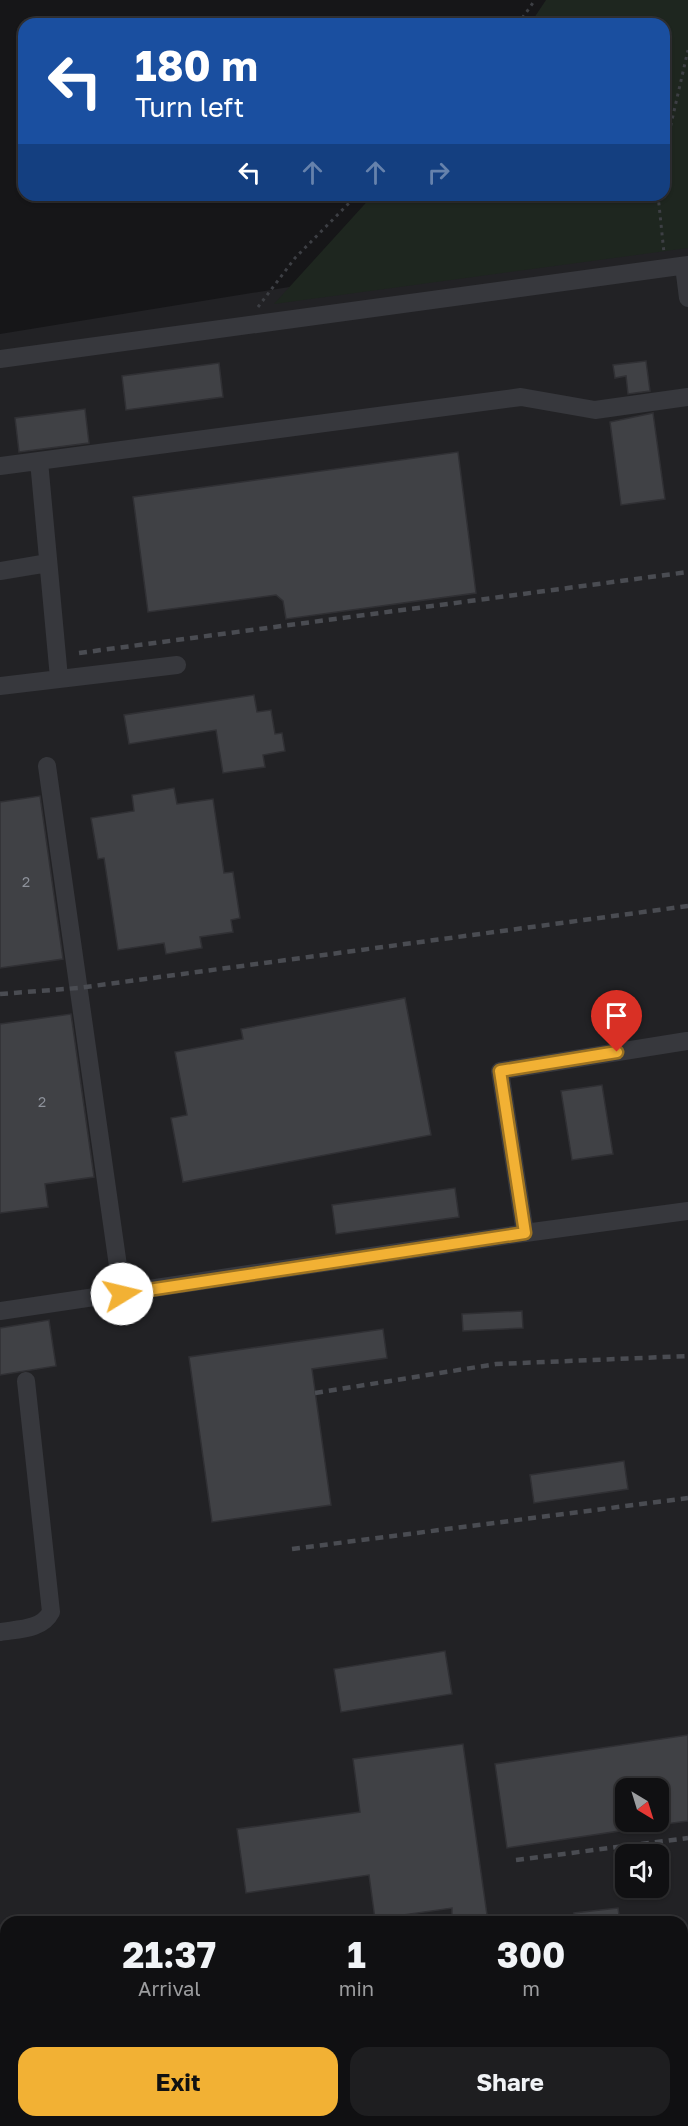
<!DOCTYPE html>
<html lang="en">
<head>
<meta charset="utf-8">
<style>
  :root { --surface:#101012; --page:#1e1e20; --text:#f1f3f6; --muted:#9c9d9f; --line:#303032; --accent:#f2b134 }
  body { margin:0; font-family:"Golos Text",sans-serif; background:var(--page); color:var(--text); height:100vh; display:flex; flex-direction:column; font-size:22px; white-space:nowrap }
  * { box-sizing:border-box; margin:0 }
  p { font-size:20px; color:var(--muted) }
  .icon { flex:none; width:33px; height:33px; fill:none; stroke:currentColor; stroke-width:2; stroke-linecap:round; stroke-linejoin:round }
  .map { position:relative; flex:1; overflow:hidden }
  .sheet { position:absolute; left:0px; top:1916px; width:688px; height:212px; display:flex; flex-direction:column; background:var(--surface); border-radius:18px 18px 0 0; box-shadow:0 2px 4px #0004,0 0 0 2px var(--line) }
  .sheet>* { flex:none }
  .top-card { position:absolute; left:18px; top:18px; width:652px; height:183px; border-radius:18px; box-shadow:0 2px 4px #0004,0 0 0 2px var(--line); background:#1a4fa0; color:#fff; overflow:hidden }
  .needle { width:39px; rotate:142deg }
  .buttons { position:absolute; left:615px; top:1778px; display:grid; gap:12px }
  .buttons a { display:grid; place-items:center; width:54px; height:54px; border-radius:12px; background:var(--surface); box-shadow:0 2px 4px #0004,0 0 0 2px var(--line); font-size:30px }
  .pin { position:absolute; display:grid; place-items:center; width:51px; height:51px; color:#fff; margin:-62px -26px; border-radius:50% 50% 50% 0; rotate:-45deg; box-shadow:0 0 6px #0007 }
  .pin .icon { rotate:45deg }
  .me { position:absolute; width:66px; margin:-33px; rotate:81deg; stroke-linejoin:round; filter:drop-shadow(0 0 4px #0008) }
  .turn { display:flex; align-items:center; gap:21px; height:126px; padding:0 18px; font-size:27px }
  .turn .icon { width:78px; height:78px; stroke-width:2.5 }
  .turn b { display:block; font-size:42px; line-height:51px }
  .lanes { display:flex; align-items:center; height:57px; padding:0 18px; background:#0003; justify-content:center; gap:30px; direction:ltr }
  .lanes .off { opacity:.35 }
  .eta { display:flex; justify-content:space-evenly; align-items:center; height:102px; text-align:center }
  .eta b { font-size:36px; font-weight:700; line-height:42px }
  .primary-button { display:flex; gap:12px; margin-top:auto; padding:12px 18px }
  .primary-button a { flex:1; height:69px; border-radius:18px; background:var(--accent); color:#111; font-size:24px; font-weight:700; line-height:69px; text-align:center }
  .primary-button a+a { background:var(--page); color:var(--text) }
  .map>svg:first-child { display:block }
</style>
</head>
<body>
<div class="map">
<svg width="688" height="2126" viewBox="0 0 688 2126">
  <rect width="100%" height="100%" fill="#161618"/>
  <path fill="#222225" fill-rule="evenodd" d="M 688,222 L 688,2126 L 0,2126 L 0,334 ZM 626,1788 L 658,1788 L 658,1821 L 626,1821 ZM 626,1854 L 658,1854 L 658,1887 L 626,1887 ZM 6,1922 L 682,1922 L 682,2121 L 6,2121 Z"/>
  <path fill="#1e261f" d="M 546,0 L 688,0 L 688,248 L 274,304 L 373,195 L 664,195 L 664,24 L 530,24 Z"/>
  <path fill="#404145" stroke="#303034" stroke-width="1.5" d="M 646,361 L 650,391 L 628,394 L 626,376 L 615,378 L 613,365 Z
    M 219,363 L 223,397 L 126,410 L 122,376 Z
    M 85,409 L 89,443 L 19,452 L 15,418 Z
    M 653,413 L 665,499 L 621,505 L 610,422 Z
    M 458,452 L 476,593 L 286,619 L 283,601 L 276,595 L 148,612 L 133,497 Z
    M 254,695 L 257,712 L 271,710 L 275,734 L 282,733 L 285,751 L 263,755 L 265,767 L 223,773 L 216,730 L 129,744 L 124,715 Z
    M 174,788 L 177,804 L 213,799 L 224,873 L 233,872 L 240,918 L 231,920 L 233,932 L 200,937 L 202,948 L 166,954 L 164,943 L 118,950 L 104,858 L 98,859 L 91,818 L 134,811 L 132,795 Z
    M 40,796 L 63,959 L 0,968 L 0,802 Z
    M 405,998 L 431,1135 L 183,1182 L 171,1118 L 187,1115 L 175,1052 L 243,1039 L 241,1029 Z
    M 71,1014 L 94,1177 L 45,1184 L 48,1207 L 0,1213 L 0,1024 Z
    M 602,1085 L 613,1154 L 572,1160 L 561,1091 Z
    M 455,1188 L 459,1217 L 336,1234 L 332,1205 Z
    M 522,1311 L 523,1328 L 463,1331 L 462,1314 Z
    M 49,1320 L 56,1366 L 0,1375 L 0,1328 Z
    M 383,1329 L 387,1358 L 312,1369 L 331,1505 L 212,1522 L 189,1357 Z
    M 624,1461 L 628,1489 L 534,1503 L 530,1475 Z
    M 445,1651 L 452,1694 L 341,1712 L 334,1669 Z
    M 688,1735 L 688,1821 L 658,1825 L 658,1788 L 626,1788 L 626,1830 L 507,1848 L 495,1764 Z
    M 463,1744 L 488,1922 L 452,1922 L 452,1908 L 375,1919 L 369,1875 L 246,1893 L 237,1829 L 360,1812 L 353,1759 Z
    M 618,1908 L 620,1922 L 574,1922 L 574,1913 Z"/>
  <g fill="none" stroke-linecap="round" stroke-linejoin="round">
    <path stroke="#3d3f44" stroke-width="3" stroke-dasharray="3 4.5" stroke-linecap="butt" d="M 518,24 L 535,0
      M 664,155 L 688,50
      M 658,195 L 664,253
      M 258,307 L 295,258 L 357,195"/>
    <path stroke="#37383d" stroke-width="18" d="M 684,266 L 688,298
      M 0,359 L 688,265
      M 39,461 L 59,678
      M 0,466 L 521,397 L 595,410 L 688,397
      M 0,571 L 48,563
      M 0,686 L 177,665
      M 47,766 L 122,1294
      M 525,1233 L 500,1071 L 687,1041
      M 0,1311 L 525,1233 L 688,1211
      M 0,1632 C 18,1629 42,1630 51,1612 L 26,1381"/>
    <path stroke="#4a4c52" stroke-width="4.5" stroke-dasharray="8 6" stroke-linecap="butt" d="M 79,653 L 688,572
      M 0,994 L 78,988 L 688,906
      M 315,1393 L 496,1364 L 688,1356
      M 292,1549 L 688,1498
      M 516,1860 L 688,1838
      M 682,1970 L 688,1969"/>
  </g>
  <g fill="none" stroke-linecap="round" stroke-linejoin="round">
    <g stroke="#9d7322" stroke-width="15">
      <path id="route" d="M 122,1294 L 525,1233 L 500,1071 L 617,1052"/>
    </g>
    <use href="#route" stroke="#f2b134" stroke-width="10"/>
  </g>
  <g text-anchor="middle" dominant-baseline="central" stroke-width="4.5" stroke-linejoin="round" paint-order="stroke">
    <g font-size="14" fill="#8e929b">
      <text x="26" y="881">2</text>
      <text x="42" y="1101">2</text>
    </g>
  </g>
</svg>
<div class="buttons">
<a><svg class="needle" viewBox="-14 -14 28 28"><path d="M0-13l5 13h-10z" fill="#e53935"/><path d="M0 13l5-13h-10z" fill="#9c9d9f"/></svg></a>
<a><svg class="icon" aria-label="sound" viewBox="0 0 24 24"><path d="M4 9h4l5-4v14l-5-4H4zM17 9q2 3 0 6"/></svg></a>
</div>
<div class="pin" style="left:617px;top:1052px;background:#d93025"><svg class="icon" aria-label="arrive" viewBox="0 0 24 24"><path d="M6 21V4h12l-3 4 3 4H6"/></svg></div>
<svg class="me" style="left:122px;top:1294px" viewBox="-20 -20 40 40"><circle r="19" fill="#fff"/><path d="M0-13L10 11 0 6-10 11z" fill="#f2b134"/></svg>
<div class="top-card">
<div class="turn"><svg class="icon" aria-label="left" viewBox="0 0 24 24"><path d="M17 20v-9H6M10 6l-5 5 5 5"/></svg><div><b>180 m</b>Turn left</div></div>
<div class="lanes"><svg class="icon" aria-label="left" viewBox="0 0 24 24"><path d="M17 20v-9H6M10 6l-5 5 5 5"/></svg><svg class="icon off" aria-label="ahead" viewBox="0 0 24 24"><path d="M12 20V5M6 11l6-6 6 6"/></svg><svg class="icon off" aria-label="ahead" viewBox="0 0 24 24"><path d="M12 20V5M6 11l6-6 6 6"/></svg><svg class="icon off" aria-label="right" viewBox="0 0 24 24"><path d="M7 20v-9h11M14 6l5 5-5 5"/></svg></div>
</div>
<section class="sheet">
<div class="eta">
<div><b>21:37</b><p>Arrival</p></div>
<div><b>1</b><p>min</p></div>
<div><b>300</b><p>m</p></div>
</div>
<div class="primary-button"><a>Exit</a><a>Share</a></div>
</section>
</div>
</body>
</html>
